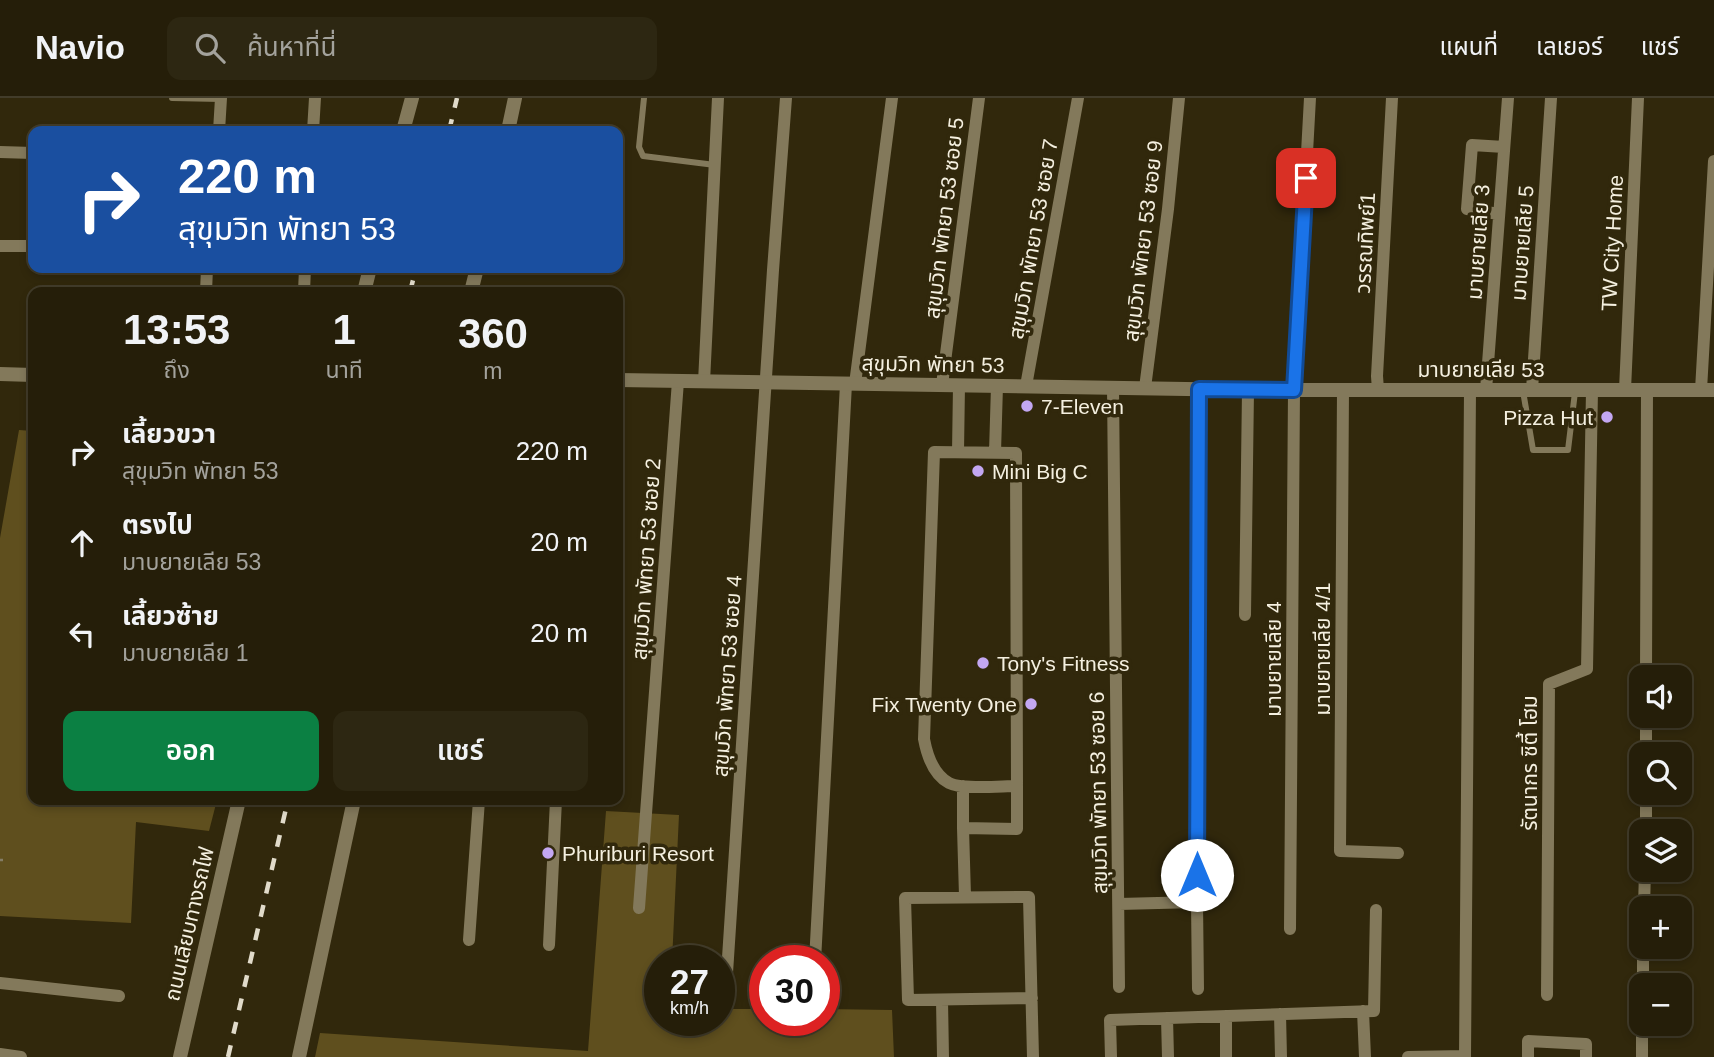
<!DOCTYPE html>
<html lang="th">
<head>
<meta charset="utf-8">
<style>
  :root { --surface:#251e09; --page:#2d2712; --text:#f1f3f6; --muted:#a3a29c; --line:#423c2a; --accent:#0b8043 }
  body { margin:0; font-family:Helvetica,"Noto Sans Thai",sans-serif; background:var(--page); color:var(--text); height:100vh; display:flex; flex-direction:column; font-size:26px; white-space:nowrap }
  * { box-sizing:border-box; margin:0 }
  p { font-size:23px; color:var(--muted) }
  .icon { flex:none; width:38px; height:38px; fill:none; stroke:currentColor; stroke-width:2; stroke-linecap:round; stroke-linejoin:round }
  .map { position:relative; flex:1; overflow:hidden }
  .drawer { position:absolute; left:28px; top:189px; width:595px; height:518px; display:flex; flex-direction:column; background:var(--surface); border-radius:14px; box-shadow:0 4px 10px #0003,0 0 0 2px var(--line) }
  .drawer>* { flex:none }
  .banner { position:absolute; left:28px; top:28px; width:595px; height:147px; border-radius:14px; box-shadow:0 4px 10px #0003,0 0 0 2px var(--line); background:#1a4fa0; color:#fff; overflow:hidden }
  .fabs { position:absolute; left:1629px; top:567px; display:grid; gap:14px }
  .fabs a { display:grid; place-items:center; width:63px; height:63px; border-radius:14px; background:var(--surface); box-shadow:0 4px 10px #0003,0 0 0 2px var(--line); font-size:35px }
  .speed { position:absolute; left:644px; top:847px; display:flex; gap:14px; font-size:35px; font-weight:700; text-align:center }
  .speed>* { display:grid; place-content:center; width:91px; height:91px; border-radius:50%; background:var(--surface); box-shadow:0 4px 10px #0003,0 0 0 2px var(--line); line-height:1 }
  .speed small { font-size:18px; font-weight:400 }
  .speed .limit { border:10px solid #d22; background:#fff; color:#111 }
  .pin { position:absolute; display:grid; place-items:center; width:60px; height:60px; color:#fff; margin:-30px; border-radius:14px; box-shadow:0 4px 10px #0006 }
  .me { position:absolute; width:77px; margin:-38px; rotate:0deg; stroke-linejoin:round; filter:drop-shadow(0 0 5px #0008) }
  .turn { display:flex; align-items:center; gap:24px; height:147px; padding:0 35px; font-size:32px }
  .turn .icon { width:91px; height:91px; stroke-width:2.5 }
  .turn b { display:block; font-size:49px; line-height:60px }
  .eta { display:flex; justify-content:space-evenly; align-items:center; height:119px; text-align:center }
  .eta b { font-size:42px; font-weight:600; line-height:49px }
  .action { display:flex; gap:14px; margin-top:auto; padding:14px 35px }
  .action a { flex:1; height:80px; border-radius:14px; background:var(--accent); color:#fff; font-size:28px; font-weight:600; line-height:80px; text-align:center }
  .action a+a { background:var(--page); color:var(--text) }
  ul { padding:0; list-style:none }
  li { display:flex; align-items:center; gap:21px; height:91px; padding:0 35px }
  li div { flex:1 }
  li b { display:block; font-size:26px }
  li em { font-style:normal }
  header { display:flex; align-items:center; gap:42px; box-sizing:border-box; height:98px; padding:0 35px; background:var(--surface); border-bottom:2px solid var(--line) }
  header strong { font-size:33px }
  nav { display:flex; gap:38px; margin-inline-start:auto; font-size:24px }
  .search { width:490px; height:63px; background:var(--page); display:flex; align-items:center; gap:18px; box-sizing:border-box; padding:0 24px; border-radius:14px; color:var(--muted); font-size:26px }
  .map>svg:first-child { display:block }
</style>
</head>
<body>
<header>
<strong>Navio</strong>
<div class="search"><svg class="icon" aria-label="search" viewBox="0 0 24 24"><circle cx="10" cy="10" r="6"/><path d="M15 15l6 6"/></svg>ค้นหาที่นี่</div>
<nav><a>แผนที่</a><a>เลเยอร์</a><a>แชร์</a></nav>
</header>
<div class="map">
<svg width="1714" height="959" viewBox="0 0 1714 959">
  <rect width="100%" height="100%" fill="#31280c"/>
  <path fill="#5f4f1e" d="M 19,332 L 33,333 L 33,702 L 217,702 L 209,733 L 136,724 L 131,825 L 0,818 L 0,440 Z
    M 606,713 L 679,717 L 672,863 L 660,863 L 660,922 L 719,922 L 719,911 L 765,911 L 765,922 L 824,922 L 824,911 L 892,912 L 894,959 L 315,959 L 320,935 L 588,953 Z"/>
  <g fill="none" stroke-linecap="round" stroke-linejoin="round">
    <path stroke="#847d66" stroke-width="2.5" stroke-dasharray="7 3.5" stroke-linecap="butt" d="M 0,762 L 3,762"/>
    <path stroke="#83795b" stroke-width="6" d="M 172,0 L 221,1
      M 644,0 L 639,49 L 643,58 L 715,67
      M 1523,293 L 1533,352 L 1568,352 L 1575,294"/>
    <path stroke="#83795b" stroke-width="12" d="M 219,33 L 221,0
      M 313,33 L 315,0
      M 0,54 L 33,55
      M 1499,116 L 1467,111 L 1472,47 L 1504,49
      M 0,148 L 33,148
      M 206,194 L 207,170
      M 304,194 L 305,170
      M 704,284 L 718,0
      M 855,286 L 892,0
      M 942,287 L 979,0
      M 1026,288 L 1078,0
      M 1113,290 L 1119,889
      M 1145,290 L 1168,111 L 1179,0
      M 1343,292 L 1340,753 L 1398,755
      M 1378,292 L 1377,278 L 1392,0
      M 1486,292 L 1508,0
      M 1532,292 L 1551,0
      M 1625,292 L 1638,0
      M 1701,292 L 1714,63
      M 958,354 L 959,287
      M 995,354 L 997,288
      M 1245,517 L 1248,292
      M 1646,579 L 1647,292
      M 1646,656 L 1646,618
      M 963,688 L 963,730 L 1017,731 L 1017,688 L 1016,355 L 934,354 L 924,641 C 927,657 934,677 949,685 C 962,692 1001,688 1017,688
      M 963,730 L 965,798
      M 1646,733 L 1646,695
      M 1119,806 L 1197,804
      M 639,810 L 678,283
      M 1644,810 L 1645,772
      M 1290,831 L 1294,292 L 1310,0
      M 469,842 L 479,702
      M 549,847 L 556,702
      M 815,863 L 846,286
      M 727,875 L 773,172 L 786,0
      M 0,885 L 119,898
      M 1643,887 L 1643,849
      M 1198,891 L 1197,804 L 1199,291
      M 1547,897 L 1549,586 L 1587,571 L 1592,292
      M 1032,900 L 908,902 L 905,800 L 1029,799 L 1033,959
      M 942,902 L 943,959
      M 1363,913 L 1365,959
      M 1280,916 L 1281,959
      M 1226,918 L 1226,959
      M 1167,920 L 1168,959
      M 0,956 L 21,959
      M 1111,959 L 1110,922 L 1374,913 L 1376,812
      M 1408,959 L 1465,958
      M 1465,959 L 1470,292
      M 1528,959 L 1528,943 L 1586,946 L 1586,959
      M 1642,959 L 1642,926"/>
    <path stroke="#83795b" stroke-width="14" d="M 403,33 L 412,0
      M 508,33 L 515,0
      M 364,194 L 370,170
      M 471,194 L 477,170
      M 0,276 L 33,277
      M 618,282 L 1248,292 L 1714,292
      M 180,959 L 239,702
      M 299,959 L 354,702"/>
    <path stroke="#e1dbca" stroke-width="4.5" stroke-dasharray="12 12" stroke-linecap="butt" d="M 449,33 L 457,0
      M 410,194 L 416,170
      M 228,959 L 288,702"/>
  </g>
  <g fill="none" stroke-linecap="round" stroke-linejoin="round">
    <g stroke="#114b97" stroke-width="18">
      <path id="route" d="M 1197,777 L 1199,291 L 1294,292 L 1306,80"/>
    </g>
    <use href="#route" stroke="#1a73e8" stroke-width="12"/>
  </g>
  <g fill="#c3a7f2" stroke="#31280c" stroke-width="2.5">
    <circle cx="1027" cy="308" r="7"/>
    <circle cx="1607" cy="319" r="7"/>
    <circle cx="978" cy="373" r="7"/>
    <circle cx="983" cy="565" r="7"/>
    <circle cx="1031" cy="606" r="7"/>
    <circle cx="548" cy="755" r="7"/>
  </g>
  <g text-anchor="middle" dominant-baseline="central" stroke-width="7" stroke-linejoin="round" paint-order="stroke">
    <g font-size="21" fill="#f5f0e0" stroke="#31280c">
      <text transform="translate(944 120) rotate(-83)">สุขุมวิท พัทยา 53 ซอย 5</text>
      <text transform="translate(1033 141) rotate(-80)">สุขุมวิท พัทยา 53 ซอย 7</text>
      <text transform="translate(1143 143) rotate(-83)">สุขุมวิท พัทยา 53 ซอย 9</text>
      <text transform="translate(1478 144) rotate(-86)">มาบยายเลีย 3</text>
      <text transform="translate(1365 145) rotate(-87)">วรรณทิพย์1</text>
      <text transform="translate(1522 145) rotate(-86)">มาบยายเลีย 5</text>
      <text transform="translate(1612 145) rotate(-87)">TW City Home</text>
      <text transform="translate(933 266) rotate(1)">สุขุมวิท พัทยา 53</text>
      <text x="1481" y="271">มาบยายเลีย 53</text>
      <text transform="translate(646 461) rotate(-86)">สุขุมวิท พัทยา 53 ซอย 2</text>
      <text transform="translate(1322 551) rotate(-90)">มาบยายเลีย 4/1</text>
      <text transform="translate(1273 561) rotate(-90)">มาบยายเลีย 4</text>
      <text transform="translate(727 578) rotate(-86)">สุขุมวิท พัทยา 53 ซอย 4</text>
      <text transform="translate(1529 665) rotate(-90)">รัตนากร ซิตี้ โฮม</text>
      <text transform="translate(1098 695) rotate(-91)">สุขุมวิท พัทยา 53 ซอย 6</text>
      <text transform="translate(189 826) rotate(-77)">ถนนเลียบทางรถไฟ</text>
    </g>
    <g font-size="21" fill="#f5f0e0" stroke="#31280c" text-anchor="start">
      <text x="1041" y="308">7-Eleven</text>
      <text x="1593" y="319" text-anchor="end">Pizza Hut</text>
      <text x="992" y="373">Mini Big C</text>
      <text x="997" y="565">Tony's Fitness</text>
      <text x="1017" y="606" text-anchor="end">Fix Twenty One</text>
      <text x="562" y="755">Phuriburi Resort</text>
    </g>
  </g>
</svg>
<div class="fabs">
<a><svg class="icon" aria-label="sound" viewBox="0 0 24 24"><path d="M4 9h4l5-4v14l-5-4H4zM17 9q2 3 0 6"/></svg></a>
<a><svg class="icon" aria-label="search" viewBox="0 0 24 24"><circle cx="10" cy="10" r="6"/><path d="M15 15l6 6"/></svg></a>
<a><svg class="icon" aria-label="layers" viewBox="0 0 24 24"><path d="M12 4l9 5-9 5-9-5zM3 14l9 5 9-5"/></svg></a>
<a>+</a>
<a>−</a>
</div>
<div class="speed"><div>27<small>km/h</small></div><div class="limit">30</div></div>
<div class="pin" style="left:1306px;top:80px;background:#d93025"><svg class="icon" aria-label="arrive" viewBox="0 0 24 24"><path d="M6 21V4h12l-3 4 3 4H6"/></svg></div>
<svg class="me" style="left:1197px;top:777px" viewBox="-20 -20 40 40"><circle r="19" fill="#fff"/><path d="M0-13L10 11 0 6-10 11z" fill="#1a73e8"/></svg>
<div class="banner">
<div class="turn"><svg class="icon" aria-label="right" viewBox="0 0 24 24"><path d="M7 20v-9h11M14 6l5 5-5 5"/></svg><div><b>220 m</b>สุขุมวิท พัทยา 53</div></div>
</div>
<section class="drawer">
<div class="eta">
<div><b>13:53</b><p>ถึง</p></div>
<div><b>1</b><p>นาที</p></div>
<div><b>360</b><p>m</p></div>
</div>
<ul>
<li><svg class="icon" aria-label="right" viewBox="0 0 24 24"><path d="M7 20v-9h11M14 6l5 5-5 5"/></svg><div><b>เลี้ยวขวา</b><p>สุขุมวิท พัทยา 53</p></div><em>220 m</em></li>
<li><svg class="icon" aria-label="ahead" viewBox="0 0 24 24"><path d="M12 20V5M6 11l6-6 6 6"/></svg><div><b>ตรงไป</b><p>มาบยายเลีย 53</p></div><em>20 m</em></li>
<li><svg class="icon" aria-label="left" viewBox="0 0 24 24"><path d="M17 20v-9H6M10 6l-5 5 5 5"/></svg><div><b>เลี้ยวซ้าย</b><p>มาบยายเลีย 1</p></div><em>20 m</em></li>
</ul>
<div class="action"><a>ออก</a><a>แชร์</a></div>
</section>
</div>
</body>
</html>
